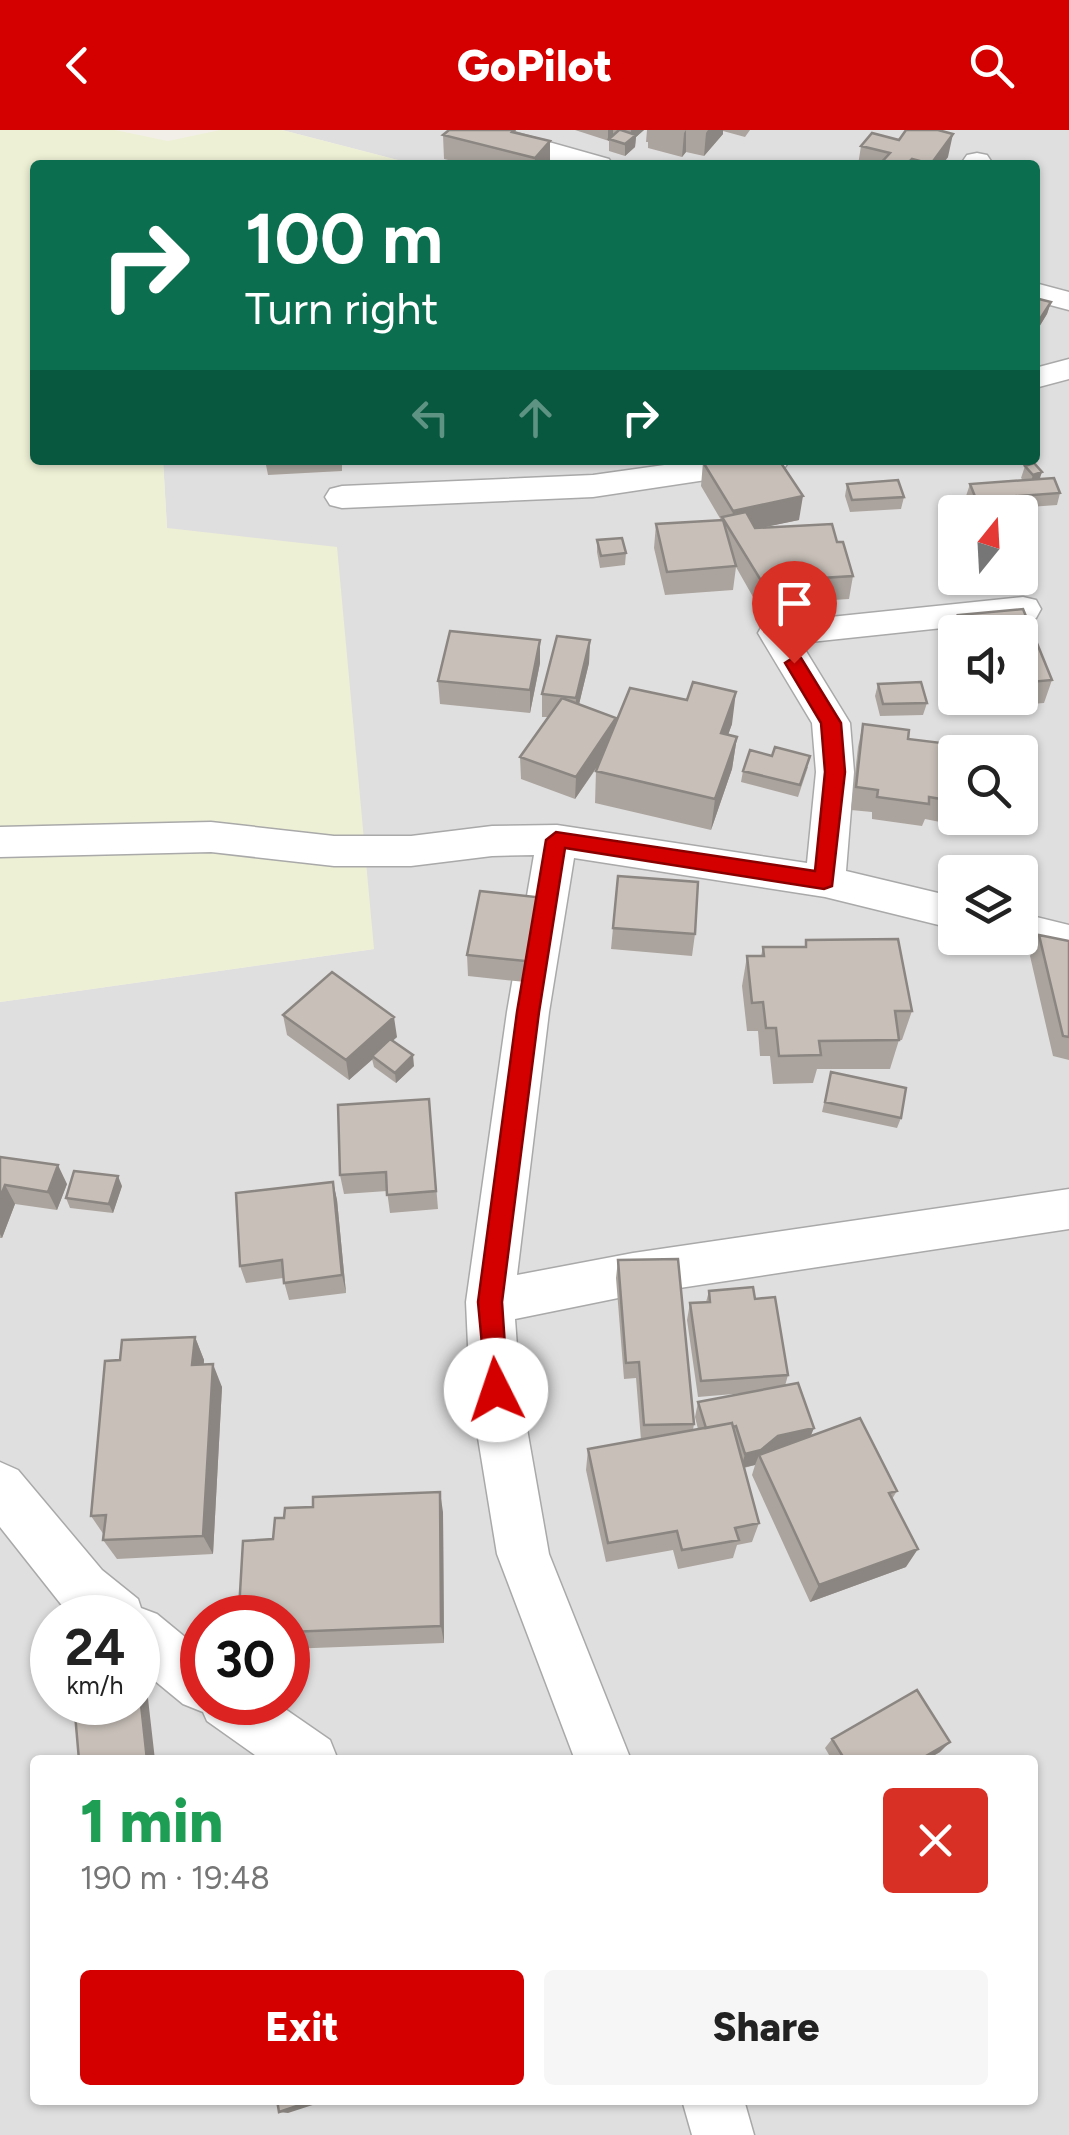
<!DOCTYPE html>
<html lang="en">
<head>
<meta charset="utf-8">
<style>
  :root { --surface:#fff; --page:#f6f6f6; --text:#222; --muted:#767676; --accent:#d40000 }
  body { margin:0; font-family:Figtree,sans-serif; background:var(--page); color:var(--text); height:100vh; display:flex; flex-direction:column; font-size:38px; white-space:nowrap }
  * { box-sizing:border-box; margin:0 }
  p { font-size:32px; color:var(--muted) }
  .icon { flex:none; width:55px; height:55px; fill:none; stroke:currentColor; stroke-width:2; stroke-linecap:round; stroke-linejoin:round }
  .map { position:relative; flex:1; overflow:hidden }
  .sheet { position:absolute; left:30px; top:1625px; width:1008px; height:350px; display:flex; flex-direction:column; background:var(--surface); border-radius:10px; box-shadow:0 2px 8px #0004 }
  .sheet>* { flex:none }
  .hud { position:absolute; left:30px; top:30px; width:1010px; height:305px; border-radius:10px; box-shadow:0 2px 8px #0004; background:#0b6e4f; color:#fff; overflow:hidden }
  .needle { width:65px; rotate:18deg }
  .fabs { position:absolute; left:938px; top:365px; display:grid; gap:20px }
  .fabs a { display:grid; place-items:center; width:100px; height:100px; border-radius:10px; background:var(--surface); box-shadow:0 2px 8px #0004; font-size:50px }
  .speed { position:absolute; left:30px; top:1465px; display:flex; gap:20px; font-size:50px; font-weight:700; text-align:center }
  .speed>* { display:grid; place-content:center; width:130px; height:130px; border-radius:50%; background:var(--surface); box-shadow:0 2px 8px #0004; line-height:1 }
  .speed small { font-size:25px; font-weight:400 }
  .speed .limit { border:15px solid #d22; background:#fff; color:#111 }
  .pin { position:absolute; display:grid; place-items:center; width:85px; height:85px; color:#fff; margin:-102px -42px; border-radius:50% 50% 50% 0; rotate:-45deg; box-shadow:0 0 10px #0007 }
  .pin .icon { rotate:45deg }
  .me { position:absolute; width:110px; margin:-55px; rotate:356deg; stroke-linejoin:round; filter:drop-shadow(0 0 8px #0008) }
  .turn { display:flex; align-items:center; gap:35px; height:210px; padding:0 50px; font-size:45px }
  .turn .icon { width:130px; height:130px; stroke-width:2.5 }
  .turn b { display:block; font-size:70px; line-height:85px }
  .lanes { display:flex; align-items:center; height:95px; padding:0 50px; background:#0003; justify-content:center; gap:50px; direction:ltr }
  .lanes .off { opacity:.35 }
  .round { display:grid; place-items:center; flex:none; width:105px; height:105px; border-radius:10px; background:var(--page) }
  .head { display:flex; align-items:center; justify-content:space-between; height:170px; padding:0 50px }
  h1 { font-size:60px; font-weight:800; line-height:75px; color:#1e9e55 }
  .action { display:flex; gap:20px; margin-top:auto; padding:20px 50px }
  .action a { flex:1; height:115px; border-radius:10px; background:var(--accent); color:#fff; font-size:40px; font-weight:800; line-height:115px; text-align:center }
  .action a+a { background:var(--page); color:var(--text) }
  header { display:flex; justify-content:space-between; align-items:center; height:130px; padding:0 50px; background:var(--accent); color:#fff; font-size:45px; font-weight:800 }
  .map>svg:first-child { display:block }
</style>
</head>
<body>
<header><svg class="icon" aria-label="back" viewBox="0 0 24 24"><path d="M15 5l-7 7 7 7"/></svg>GoPilot<svg class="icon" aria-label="search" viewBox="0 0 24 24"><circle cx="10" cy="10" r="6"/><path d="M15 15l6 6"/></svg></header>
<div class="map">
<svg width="1069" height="2005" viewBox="0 0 1069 2005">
  <rect width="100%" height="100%" fill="#f2efe9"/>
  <path fill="#e0dfdf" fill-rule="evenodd" d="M 282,0 L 1069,0 L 1069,2005 L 0,2005 L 0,872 L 374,819 L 167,398 L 163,330 L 1035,330 L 1035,35 L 417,35 ZM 955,382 L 1020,382 L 1020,448 L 955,448 ZM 955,502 L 1020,502 L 1020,568 L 955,568 ZM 955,622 L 1020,622 L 1020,688 L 955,688 ZM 955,742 L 1020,742 L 1020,808 L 955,808 ZM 52,1488 L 138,1488 L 138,1572 L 52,1572 ZM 202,1488 L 288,1488 L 288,1572 L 202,1572 ZM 35,1630 L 1032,1630 L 1032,1970 L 35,1970 Z"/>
  <path fill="#eef0d5" d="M 0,0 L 115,0 L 168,11 L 220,0 L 282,0 L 417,35 L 35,35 L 35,330 L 163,330 L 167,398 L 337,417 L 374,819 L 0,872 Z"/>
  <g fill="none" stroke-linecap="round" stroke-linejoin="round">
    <g stroke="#a9a9a9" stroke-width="3">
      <path id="street" d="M 462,0 L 506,0 L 609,29 L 613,35 L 568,35 L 466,6 Z
        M 977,23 L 987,25 L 991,31 L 988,35 L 960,35 L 967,25 Z
        M 1035,153 L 1069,162 L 1069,180 L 1035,171 Z
        M 1069,229 L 1069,249 L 1035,258 L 1035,238 Z
        M 700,330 L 790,330 L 785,337 L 773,340 L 593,367 L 342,378 L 330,375 L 325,367 L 330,359 L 342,356 L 593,345 Z
        M 1023,467 L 1036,470 L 1041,479 L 1036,488 L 801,513 L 850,593 L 854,642 L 846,741 L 955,767 L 955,799 L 825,767 L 574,728 L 549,882 L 517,1145 L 633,1123 L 1069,1059 L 1069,1099 L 633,1165 L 515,1189 L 520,1259 L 549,1424 L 631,1630 L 575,1630 L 497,1424 L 470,1259 L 466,1172 L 507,882 L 534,725 L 492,726 L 411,736 L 334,736 L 211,722 L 0,727 L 0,697 L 211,692 L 334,706 L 411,706 L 492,696 L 557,695 L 807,733 L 816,642 L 812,593 L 758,503 L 763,494 Z
        M 1020,783 L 1069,795 L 1069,827 L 1005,810 L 1004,808 L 1020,808 Z
        M 0,1332 L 18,1340 L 102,1440 L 138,1469 L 141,1478 L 157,1484 L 202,1521 L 202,1572 L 275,1572 L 330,1610 L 338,1630 L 262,1630 L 207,1591 L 203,1582 L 183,1574 L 138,1537 L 138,1488 L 76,1488 L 64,1478 L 0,1397 Z
        M 682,1970 L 744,1970 L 754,2005 L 692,2005 Z"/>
    </g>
    <use href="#street" fill="#fff" fill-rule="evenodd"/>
  </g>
  <path fill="#aba49e" d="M 449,0 L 516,0 L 516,3 L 550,11 L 550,35 L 469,35 L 444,29 L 443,5 Z
    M 575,0 L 644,0 L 636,7 L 635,17 L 625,26 L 609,21 L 609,11 Z
    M 647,0 L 750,0 L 745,7 L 723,1 L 723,4 L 704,26 L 686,22 L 682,27 L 648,18 L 648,12 L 646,12 Z
    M 861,16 L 948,27 L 942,35 L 858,35 Z
    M 1035,168 L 1051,172 L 1047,184 L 1036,202 L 1035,201 Z
    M 265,330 L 342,330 L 342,341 L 268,345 Z
    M 558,330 L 610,330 L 559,335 Z
    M 703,332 L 799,390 L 764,397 L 837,412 L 853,446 L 849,469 L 784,473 L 761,481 L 736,437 L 733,460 L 665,465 L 654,418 L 656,394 L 721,390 L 701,356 Z
    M 1025,336 L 1060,363 L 1057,375 L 973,381 L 966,366 L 970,354 L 1023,350 L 1021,348 Z
    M 847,354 L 904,367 L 901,379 L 850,382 L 845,366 Z
    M 597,410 L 626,423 L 625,435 L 600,438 L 597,422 Z
    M 1023,479 L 1052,550 L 1044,573 L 979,578 L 975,568 L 1020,568 L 1020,502 L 955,502 L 955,516 L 952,508 L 958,485 Z
    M 540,510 L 540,533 L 530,583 L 440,574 L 438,551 Z
    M 590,510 L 589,533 L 579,574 L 616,593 L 732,594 L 728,605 L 737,607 L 732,639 L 711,700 L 595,673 L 596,641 L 600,633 L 575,669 L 521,649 L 520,627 L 548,587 L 542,587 L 542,564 Z
    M 878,554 L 927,573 L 923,585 L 880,586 L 875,566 Z
    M 863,594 L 908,609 L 947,670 L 940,692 L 925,689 L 922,696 L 872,689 L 872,682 L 851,680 L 858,617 Z
    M 772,626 L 808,637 L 798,667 L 741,652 L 743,641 Z
    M 545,789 L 535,853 L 468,846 L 467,825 Z
    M 613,798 L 695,804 L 692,826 L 611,819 Z
    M 1039,805 L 1069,811 L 1069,930 L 1053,926 L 1030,826 Z
    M 806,810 L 912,881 L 902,910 L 899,910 L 890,939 L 817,939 L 813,953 L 773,954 L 770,926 L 760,926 L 758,901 L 747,901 L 742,856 L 747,826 L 761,826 L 763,817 L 805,817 Z
    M 283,885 L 397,907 L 392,911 L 414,936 L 396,953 L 374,937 L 372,929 L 349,950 L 287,905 Z
    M 831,942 L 901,988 L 897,998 L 822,982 Z
    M 429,969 L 438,1079 L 390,1083 L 387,1061 L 344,1064 L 340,1045 Z
    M 0,1027 L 67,1054 L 57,1080 L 15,1074 L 2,1108 L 0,1108 Z
    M 333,1052 L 337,1070 L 346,1163 L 289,1170 L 283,1148 L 246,1153 L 240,1136 Z
    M 122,1056 L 113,1083 L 70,1078 L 66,1068 Z
    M 618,1130 L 694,1294 L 693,1300 L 698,1299 L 695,1287 L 698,1272 L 745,1263 L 698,1267 L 687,1190 L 690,1173 L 706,1172 L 709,1161 L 755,1169 L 788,1245 L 785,1256 L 810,1306 L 897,1361 L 892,1369 L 906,1437 L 810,1472 L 752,1345 L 755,1335 L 744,1338 L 759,1393 L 752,1412 L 737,1415 L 733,1428 L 678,1439 L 673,1420 L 606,1432 L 586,1340 L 588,1319 L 641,1310 L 636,1248 L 624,1249 L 616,1148 Z
    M 195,1207 L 204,1230 L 204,1235 L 222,1257 L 213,1424 L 117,1429 L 103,1410 L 104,1405 L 91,1386 L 120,1230 Z
    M 443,1382 L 444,1513 L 288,1519 L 288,1488 L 243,1488 L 239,1480 L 273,1409 Z
    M 832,1609 L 940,1622 L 926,1630 L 832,1630 L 825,1618 Z"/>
  <path fill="#8b8681" d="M 608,0 L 613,0 L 613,7 L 608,11 Z
    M 631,0 L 644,0 L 636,7 L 635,17 L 625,26 L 625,14 L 630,10 Z
    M 686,0 L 686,22 L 682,27 L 684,3 Z
    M 708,0 L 723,0 L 723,4 L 704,26 L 706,3 Z
    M 953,4 L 948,27 L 942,35 L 931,35 Z
    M 550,11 L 550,35 L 535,35 L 535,28 Z
    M 1051,172 L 1047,184 L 1036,202 L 1040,189 Z
    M 1042,342 L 1038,354 L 1029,357 L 1033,345 Z
    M 803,366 L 799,390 L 733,404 L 731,401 L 733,381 Z
    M 788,450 L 784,473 L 761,481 L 765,457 Z
    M 540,510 L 540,533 L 530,583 L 530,560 Z
    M 590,510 L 589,533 L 575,591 L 576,568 Z
    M 736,562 L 732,594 L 717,635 L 721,603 Z
    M 616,588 L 615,610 L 575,669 L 576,647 Z
    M 737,607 L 732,639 L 711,700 L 715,669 Z
    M 545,768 L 545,789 L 535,853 L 535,832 Z
    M 394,887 L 397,907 L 374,928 L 372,926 L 373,929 L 349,950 L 346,930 Z
    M 413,925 L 414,936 L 396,953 L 395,943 Z
    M 58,1035 L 67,1054 L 57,1080 L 48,1062 Z
    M 118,1046 L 122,1056 L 113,1083 L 109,1074 Z
    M 333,1052 L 337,1070 L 346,1163 L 342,1145 Z
    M 5,1055 L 15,1074 L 2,1108 L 0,1104 L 0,1068 Z
    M 195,1207 L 204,1230 L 202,1257 L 192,1235 Z
    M 213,1234 L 222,1257 L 213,1424 L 203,1406 Z
    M 814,1298 L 808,1313 L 759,1325 L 755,1335 L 741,1338 L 745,1324 L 778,1306 Z
    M 440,1362 L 443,1382 L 444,1513 L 441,1496 Z
    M 918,1419 L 906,1437 L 810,1472 L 819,1455 Z
    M 138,1533 L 145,1542 L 155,1630 L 147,1630 Z
    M 950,1612 L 940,1622 L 926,1630 L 919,1630 Z
    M 315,1970 L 328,1970 L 288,1983 L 279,1982 Z"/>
  <path fill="#c7bfb8" stroke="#8b8681" stroke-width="2.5" d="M 449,0 L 514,0 L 512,2 L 550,11 L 535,28 L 443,5 Z
    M 619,0 L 621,0 L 636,5 L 625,14 L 609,9 Z
    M 906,0 L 938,0 L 953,4 L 931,34 L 912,29 L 909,32 L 919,35 L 879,35 L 890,23 L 861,16 L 872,3 L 899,10 Z
    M 1035,168 L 1051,172 L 1040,189 L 1035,188 Z
    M 712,330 L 779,330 L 803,366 L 733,381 L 703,332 Z
    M 1034,333 L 1042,342 L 1033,345 L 1025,336 Z
    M 1054,348 L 1060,363 L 976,369 L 970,354 Z
    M 898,350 L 904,367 L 852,370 L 847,354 Z
    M 746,382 L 755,398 L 832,394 L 837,412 L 843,412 L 853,446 L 788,450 L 765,457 L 722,387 Z
    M 723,390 L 736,436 L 667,442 L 656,394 Z
    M 622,408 L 626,423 L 601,426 L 597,410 Z
    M 1023,479 L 1052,550 L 1020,553 L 1020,502 L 965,502 L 958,485 Z
    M 450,501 L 540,510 L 530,560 L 438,551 Z
    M 557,506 L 590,510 L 576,568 L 542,564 Z
    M 693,552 L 736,562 L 721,603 L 737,607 L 715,669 L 596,641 L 630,558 L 687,570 Z
    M 921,552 L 927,573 L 883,574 L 878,554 Z
    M 562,568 L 616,588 L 576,647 L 520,627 Z
    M 863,594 L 909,600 L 908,609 L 950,614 L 947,670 L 929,667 L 929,674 L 877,667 L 878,660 L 856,657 Z
    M 775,617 L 810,626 L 800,655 L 743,641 L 750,620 L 772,626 Z
    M 618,746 L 698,752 L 695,804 L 613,798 Z
    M 480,761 L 545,768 L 535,832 L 467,825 Z
    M 1039,805 L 1069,811 L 1069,907 L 1063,906 Z
    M 898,809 L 912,881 L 895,881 L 899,910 L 819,911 L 821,925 L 779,926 L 776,898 L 766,898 L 763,872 L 752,873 L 747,826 L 764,826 L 763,817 L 806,817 L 806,810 Z
    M 332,842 L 394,887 L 346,930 L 283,885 Z
    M 390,909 L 413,925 L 395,943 L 372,926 Z
    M 831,942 L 906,958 L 901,988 L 825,972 Z
    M 429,969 L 436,1061 L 387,1065 L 386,1042 L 340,1045 L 338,975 Z
    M 0,1027 L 58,1035 L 48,1062 L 5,1055 L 0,1068 Z
    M 74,1041 L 118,1046 L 109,1074 L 66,1068 Z
    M 333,1052 L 342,1145 L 284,1153 L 282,1130 L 240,1136 L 236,1063 Z
    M 678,1129 L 694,1294 L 644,1295 L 639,1232 L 626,1233 L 618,1130 Z
    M 753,1157 L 755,1169 L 775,1167 L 788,1245 L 701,1251 L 690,1173 L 710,1172 L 709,1161 Z
    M 195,1207 L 192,1235 L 213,1234 L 203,1406 L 103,1410 L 106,1385 L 91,1386 L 105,1231 L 120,1230 L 122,1210 Z
    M 798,1253 L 814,1298 L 778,1306 L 761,1320 L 745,1324 L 736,1296 L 733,1297 L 732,1293 L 706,1298 L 698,1272 Z
    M 860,1288 L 897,1361 L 889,1363 L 918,1419 L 819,1455 L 759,1325 Z
    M 732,1293 L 759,1393 L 735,1398 L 739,1410 L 682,1420 L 677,1401 L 608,1413 L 588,1319 Z
    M 440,1362 L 441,1496 L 288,1502 L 288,1488 L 270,1488 L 271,1480 L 239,1480 L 243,1411 L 273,1409 L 275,1388 L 284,1388 L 285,1378 L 313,1377 L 313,1367 Z
    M 138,1546 L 147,1630 L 79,1630 L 74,1572 L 138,1572 Z
    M 917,1560 L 950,1612 L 919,1630 L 845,1630 L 832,1609 Z
    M 277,1970 L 315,1970 L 279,1982 Z"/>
  <path fill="#d40000" stroke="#8a0000" stroke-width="2.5" d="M 794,527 L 801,528 L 841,593 L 845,642 L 832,756 L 824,759 L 565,718 L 539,882 L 502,1172 L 508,1260 L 504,1268 L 496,1271 L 487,1268 L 478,1172 L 517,882 L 546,710 L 556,702 L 815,741 L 825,642 L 821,593 L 785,533 Z"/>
</svg>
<div class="fabs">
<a><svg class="needle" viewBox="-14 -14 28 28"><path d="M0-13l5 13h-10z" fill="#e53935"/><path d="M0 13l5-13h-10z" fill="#767676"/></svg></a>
<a><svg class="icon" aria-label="sound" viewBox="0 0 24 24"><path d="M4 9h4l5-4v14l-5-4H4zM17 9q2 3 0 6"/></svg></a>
<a><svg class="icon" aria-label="search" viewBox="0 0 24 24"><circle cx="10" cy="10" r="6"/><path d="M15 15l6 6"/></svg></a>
<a><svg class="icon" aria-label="layers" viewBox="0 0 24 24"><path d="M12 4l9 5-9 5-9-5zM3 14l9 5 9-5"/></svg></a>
</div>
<div class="speed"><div>24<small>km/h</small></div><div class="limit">30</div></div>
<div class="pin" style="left:794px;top:533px;background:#d93025"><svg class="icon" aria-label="arrive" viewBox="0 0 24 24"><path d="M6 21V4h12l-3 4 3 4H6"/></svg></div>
<svg class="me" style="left:496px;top:1260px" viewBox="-20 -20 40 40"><circle r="19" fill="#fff"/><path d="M0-13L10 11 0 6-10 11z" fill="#d40000"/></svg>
<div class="hud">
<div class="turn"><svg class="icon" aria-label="right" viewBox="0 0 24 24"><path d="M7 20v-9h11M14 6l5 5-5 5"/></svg><div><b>100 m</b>Turn right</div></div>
<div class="lanes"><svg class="icon off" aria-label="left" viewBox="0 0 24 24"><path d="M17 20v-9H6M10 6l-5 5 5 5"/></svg><svg class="icon off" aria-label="ahead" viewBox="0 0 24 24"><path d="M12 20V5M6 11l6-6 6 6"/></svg><svg class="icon" aria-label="right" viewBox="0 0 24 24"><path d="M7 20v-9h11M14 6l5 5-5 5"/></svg></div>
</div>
<section class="sheet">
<div class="head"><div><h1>1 min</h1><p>190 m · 19:48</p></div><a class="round" style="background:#d93025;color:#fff"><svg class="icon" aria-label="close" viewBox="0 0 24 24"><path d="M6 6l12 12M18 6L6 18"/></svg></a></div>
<div class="action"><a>Exit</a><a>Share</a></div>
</section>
</div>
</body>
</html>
